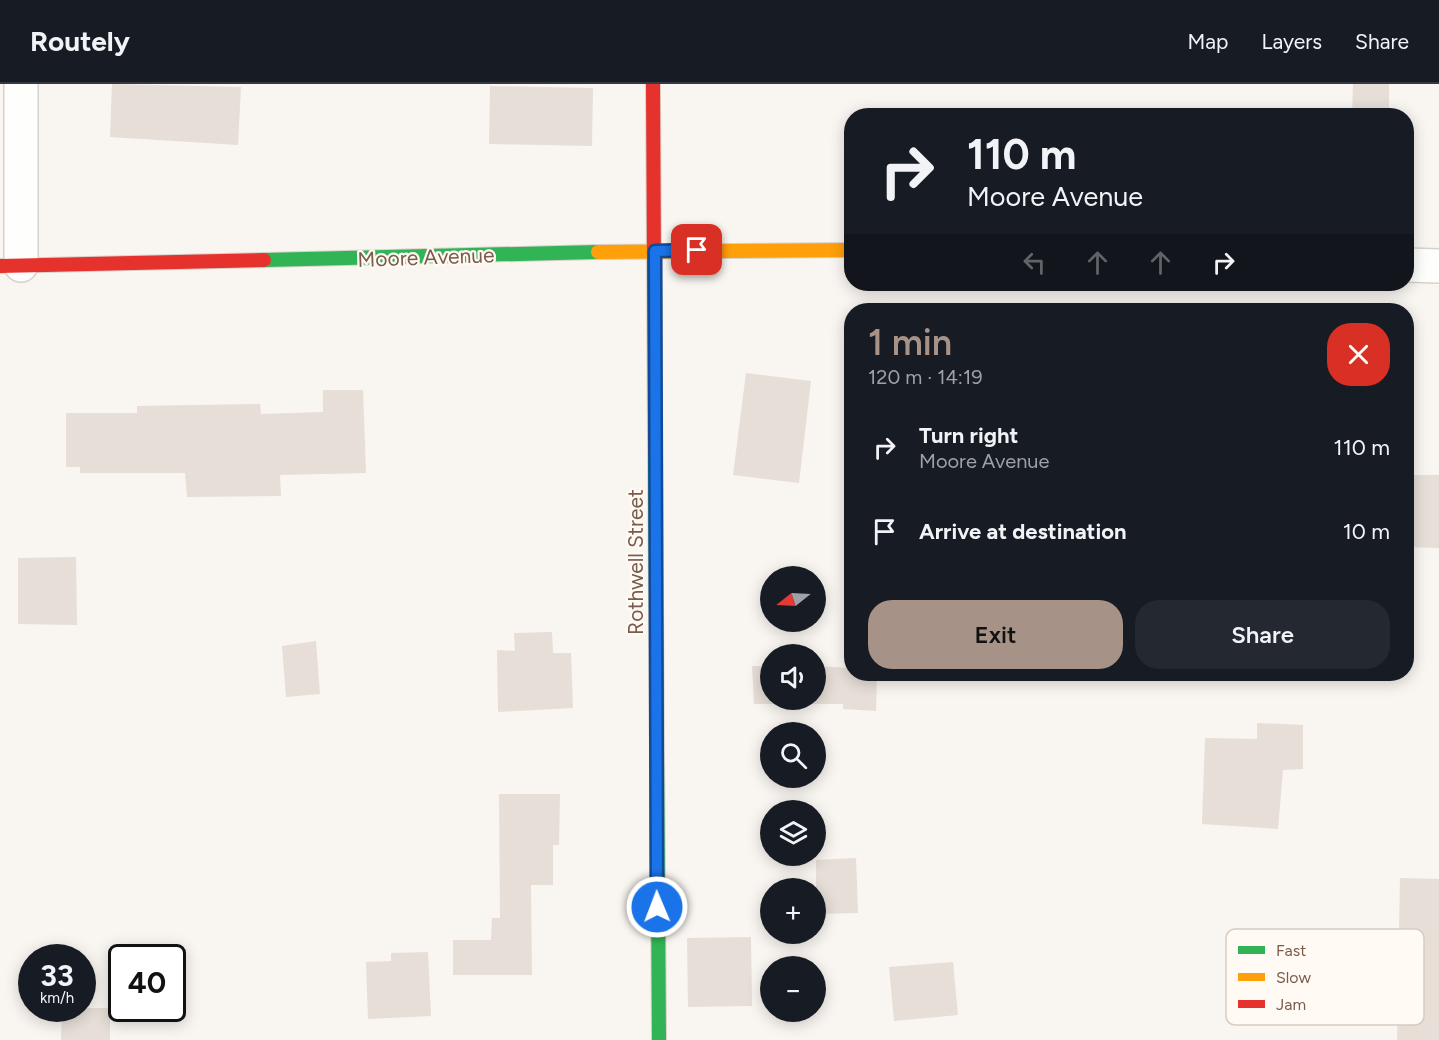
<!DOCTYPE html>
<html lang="en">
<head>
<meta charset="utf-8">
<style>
  :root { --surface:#171b24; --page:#242831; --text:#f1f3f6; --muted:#9ea1a6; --line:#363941; --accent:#a69286 }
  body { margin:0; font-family:Figtree,sans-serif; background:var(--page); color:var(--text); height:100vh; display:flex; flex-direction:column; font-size:22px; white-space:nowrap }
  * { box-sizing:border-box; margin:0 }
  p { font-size:20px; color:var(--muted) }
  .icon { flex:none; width:33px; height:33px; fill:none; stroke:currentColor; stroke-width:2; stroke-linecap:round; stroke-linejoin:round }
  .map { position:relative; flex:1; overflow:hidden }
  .drawer { position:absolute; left:844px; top:219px; width:570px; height:378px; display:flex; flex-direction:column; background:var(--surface); border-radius:24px; box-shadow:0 3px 15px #0003 }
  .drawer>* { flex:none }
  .banner { position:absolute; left:844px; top:24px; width:570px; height:183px; border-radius:24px; box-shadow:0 3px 15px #0003; background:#171b24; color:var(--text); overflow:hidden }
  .needle { width:39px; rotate:252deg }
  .tools { position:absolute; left:760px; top:482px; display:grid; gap:12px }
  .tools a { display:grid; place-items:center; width:66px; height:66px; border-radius:50%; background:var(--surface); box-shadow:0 3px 15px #0003; font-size:30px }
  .speed { position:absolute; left:18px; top:860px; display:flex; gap:12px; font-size:30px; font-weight:700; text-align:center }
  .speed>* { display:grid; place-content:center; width:78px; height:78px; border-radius:50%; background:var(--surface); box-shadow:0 3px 15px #0003; line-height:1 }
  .speed small { font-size:15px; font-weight:400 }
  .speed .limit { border:3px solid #111; border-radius:9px; background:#fff; color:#111 }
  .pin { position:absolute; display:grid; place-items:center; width:51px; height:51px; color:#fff; margin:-26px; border-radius:12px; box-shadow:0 3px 9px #0006 }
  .me { position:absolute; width:66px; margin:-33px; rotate:359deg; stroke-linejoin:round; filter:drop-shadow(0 0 4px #0008) }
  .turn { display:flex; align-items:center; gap:21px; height:126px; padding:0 24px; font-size:27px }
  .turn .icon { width:78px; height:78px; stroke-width:2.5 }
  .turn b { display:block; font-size:42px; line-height:51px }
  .lanes { display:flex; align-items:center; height:57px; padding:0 24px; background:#0003; justify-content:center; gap:30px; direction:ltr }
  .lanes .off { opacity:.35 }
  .round { display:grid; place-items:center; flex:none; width:63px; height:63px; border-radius:24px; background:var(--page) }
  .overview { display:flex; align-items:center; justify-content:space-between; height:102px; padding:0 24px }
  h1 { font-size:36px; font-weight:600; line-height:45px; color:var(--accent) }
  .cta { display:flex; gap:12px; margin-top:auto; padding:12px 24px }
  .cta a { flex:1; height:69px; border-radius:24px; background:var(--accent); color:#111; font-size:24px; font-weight:600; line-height:69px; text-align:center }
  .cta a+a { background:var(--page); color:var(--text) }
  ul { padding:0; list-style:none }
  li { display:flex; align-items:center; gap:18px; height:84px; padding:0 24px }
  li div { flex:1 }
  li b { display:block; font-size:22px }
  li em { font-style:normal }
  header { display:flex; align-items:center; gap:36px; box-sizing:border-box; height:84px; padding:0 30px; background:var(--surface); border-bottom:2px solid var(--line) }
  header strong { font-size:28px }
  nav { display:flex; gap:33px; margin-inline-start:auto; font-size:21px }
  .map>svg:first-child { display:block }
</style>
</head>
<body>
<header>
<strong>Routely</strong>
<nav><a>Map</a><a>Layers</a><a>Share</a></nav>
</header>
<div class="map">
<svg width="1439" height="956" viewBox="0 0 1439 956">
  <rect width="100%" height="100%" fill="#f9f5f0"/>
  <path fill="#e6ded7" d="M 112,0 L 241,3 L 238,61 L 110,53 Z
    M 1353,0 L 1389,0 L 1389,32 L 1352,32 Z
    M 490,2 L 593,4 L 592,62 L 489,60 Z
    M 746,289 L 811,297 L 799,399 L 733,391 Z
    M 323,306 L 363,306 L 366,389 L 280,391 L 281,412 L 187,413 L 185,389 L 80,389 L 80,383 L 66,383 L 66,329 L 137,329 L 137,322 L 260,320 L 261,330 L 323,328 Z
    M 1407,391 L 1439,391 L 1439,464 L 1407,463 Z
    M 76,473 L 77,541 L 18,540 L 18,474 Z
    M 552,548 L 553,569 L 571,569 L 573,624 L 498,628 L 497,566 L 515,567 L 514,549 Z
    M 316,557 L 320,610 L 286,613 L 282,562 Z
    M 752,582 L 771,582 L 771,615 L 816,615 L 816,582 L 852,584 L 852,590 L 877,590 L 876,627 L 843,625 L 843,620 L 754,620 Z
    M 1257,639 L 1303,641 L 1303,685 L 1283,686 L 1278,745 L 1202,740 L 1205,654 L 1257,655 Z
    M 499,710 L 560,710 L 559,761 L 553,761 L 553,801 L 531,801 L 532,891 L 453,891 L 453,856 L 491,856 L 492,834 L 500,834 Z
    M 856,774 L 858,829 L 816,830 L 816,776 Z
    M 1400,794 L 1439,795 L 1439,956 L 1397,956 Z
    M 751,853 L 752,922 L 688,923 L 687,854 Z
    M 428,868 L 431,932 L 368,935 L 366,878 L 391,877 L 391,869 Z
    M 953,878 L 958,931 L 894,937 L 889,883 Z
    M 62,924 L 110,924 L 110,956 L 61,956 Z"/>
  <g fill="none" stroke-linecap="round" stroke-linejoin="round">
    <g stroke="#d7d1cb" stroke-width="36">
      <path id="street" d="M 21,181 L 21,0
        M 1407,181 L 1439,182"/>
    </g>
    <g stroke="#d9d2cb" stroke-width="16">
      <path id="fast" d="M 264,176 L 598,168
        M 655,369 L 659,956"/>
    </g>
    <g stroke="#d9d2cb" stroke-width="16">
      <path id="slow" d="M 598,168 L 852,166"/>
    </g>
    <g stroke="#d9d2cb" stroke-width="16">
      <path id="jam" d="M 653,0 L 655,369
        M 0,182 L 264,176"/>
    </g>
    <use href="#street" stroke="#fefefd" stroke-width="33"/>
    <use href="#fast" stroke="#30b455" stroke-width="14"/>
    <use href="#slow" stroke="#ff9f0a" stroke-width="14"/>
    <use href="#jam" stroke="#e5322d" stroke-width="14"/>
  </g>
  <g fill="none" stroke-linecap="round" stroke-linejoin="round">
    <g stroke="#114b97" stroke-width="15">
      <path id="route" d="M 657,823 L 655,167 L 697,166"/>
    </g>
    <use href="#route" stroke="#1a73e8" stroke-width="10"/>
  </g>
  <g text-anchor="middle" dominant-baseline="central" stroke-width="4.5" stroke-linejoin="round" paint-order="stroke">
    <g font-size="21" fill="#7a5c4d" stroke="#fffaf3">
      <text transform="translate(426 173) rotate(-2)">Moore Avenue</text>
      <text transform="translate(635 478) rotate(-90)">Rothwell Street</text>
    </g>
  </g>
  <rect x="1226" y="845" width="198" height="96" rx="9" fill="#fffaf3" stroke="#d7cbc1" stroke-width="1.5"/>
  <rect x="1238" y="862" width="27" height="8" fill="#30b455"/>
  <rect x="1238" y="889" width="27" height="8" fill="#ff9f0a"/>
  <rect x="1238" y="916" width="27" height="8" fill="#e5322d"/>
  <g font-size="16" fill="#7a5c4d">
    <text x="1276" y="872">Fast</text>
    <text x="1276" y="899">Slow</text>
    <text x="1276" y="926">Jam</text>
  </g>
</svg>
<div class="tools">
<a><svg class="needle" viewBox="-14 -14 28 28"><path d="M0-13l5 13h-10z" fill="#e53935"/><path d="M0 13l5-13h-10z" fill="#9ea1a6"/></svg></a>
<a><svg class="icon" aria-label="sound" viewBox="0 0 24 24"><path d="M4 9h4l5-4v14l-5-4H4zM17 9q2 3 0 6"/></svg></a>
<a><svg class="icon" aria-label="search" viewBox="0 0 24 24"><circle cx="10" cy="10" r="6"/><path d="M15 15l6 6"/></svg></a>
<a><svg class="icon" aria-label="layers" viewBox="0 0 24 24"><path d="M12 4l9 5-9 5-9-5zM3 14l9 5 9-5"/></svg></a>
<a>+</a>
<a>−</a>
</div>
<div class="speed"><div>33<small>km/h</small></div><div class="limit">40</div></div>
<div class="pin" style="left:697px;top:166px;background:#d93025"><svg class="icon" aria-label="arrive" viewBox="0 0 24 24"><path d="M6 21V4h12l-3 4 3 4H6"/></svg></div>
<svg class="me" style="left:657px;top:823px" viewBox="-20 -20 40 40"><circle r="17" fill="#1a73e8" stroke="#fff" stroke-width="3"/><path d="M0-11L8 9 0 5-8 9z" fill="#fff"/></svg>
<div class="banner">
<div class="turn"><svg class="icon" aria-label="right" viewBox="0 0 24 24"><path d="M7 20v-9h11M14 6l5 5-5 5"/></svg><div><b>110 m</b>Moore Avenue</div></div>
<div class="lanes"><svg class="icon off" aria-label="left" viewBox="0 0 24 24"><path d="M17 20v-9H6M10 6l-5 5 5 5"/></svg><svg class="icon off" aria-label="ahead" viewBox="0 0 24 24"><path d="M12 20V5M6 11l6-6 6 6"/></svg><svg class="icon off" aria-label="ahead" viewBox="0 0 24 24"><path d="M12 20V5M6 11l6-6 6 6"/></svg><svg class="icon" aria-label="right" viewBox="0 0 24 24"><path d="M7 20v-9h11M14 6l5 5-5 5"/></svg></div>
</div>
<section class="drawer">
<div class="overview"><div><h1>1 min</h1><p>120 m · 14:19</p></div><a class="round" style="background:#d93025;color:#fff"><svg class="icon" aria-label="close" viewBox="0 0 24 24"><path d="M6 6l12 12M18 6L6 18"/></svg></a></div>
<ul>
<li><svg class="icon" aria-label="right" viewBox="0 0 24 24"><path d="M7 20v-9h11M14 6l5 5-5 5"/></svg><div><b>Turn right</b><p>Moore Avenue</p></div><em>110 m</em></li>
<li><svg class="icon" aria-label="arrive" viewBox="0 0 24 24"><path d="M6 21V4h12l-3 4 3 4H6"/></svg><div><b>Arrive at destination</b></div><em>10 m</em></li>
</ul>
<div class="cta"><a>Exit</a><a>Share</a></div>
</section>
</div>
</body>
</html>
